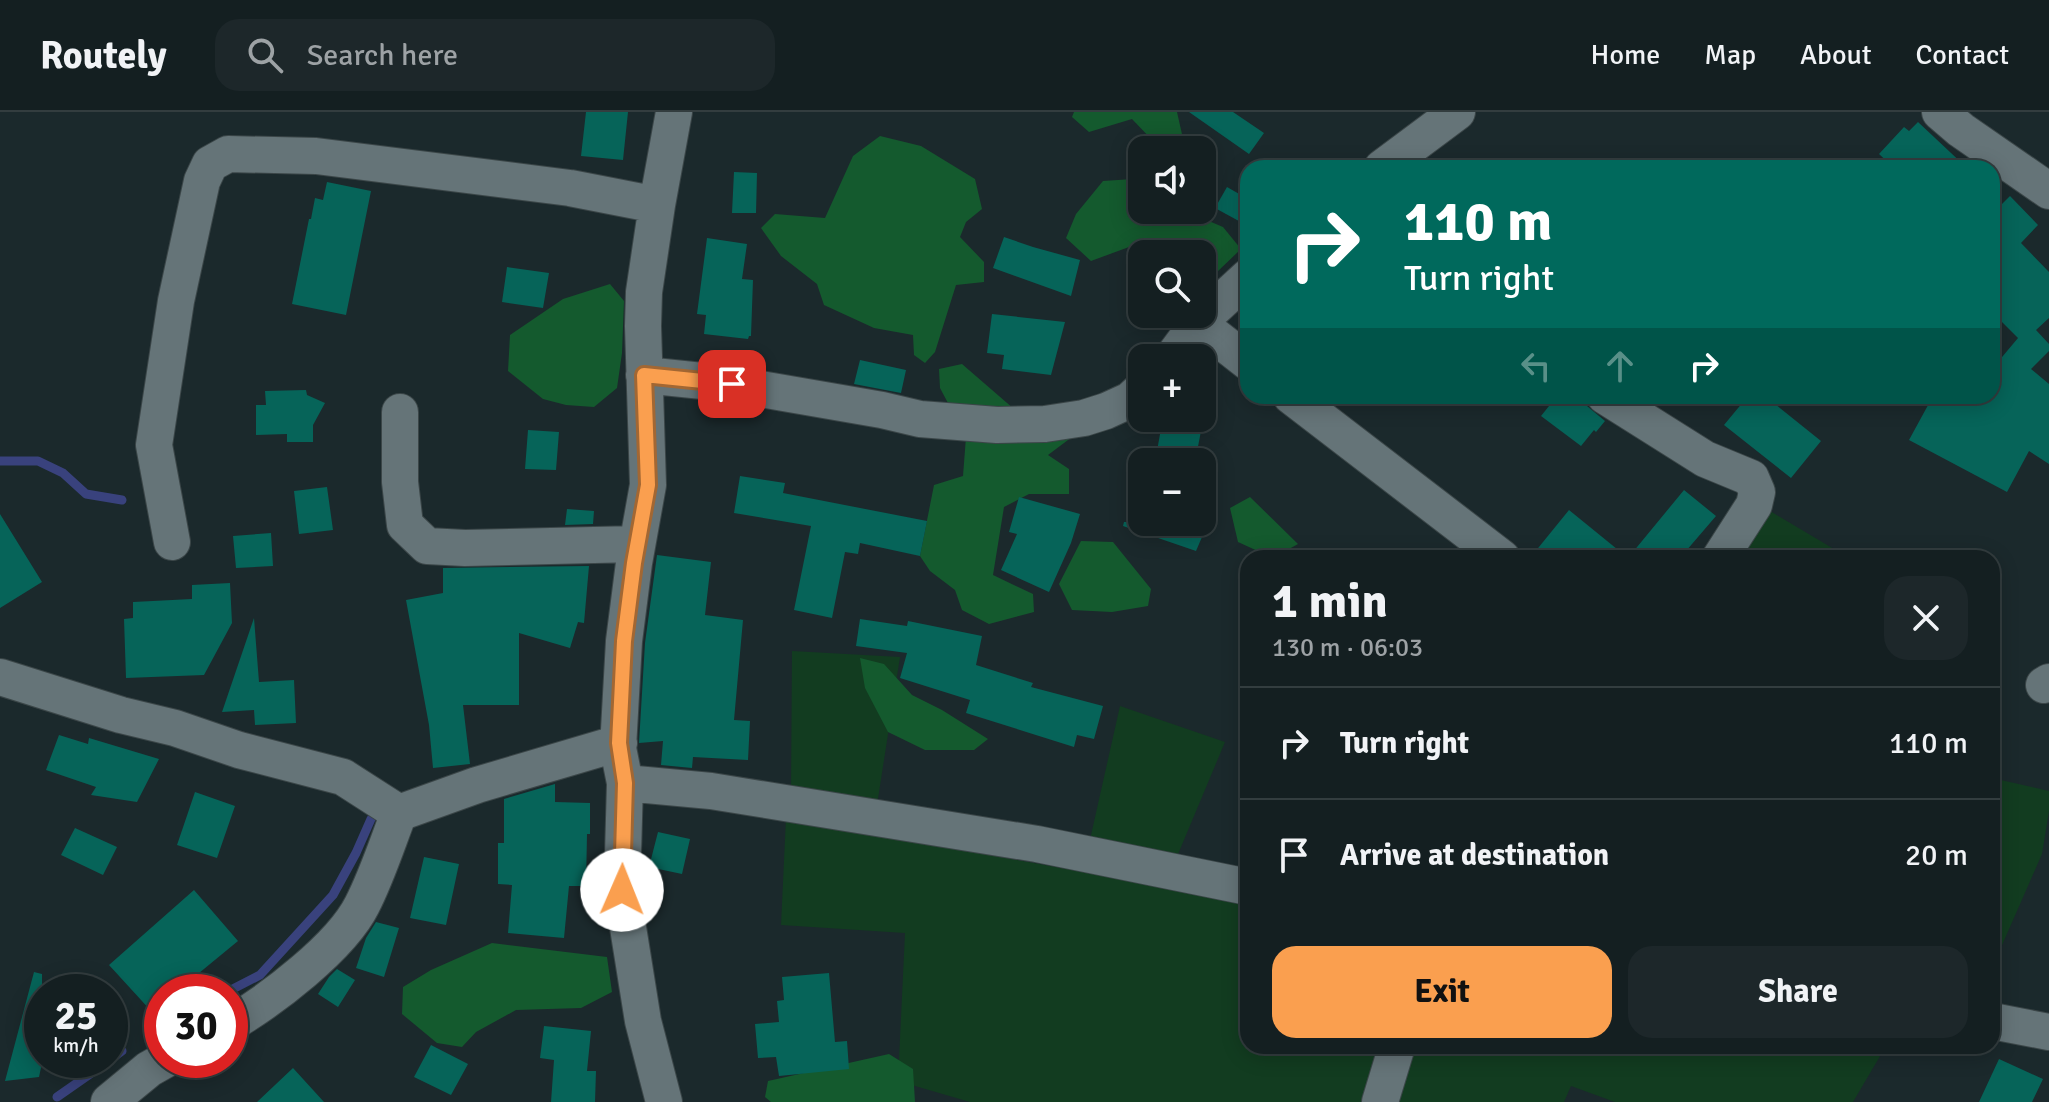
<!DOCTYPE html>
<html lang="en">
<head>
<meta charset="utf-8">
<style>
  :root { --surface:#141f21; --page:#1d272a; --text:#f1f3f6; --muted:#9da2a5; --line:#333d3f; --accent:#fa9f4f }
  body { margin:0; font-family:Signika,sans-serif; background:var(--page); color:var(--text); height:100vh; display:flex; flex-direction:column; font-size:30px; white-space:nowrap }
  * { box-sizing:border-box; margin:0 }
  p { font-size:26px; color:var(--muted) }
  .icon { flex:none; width:44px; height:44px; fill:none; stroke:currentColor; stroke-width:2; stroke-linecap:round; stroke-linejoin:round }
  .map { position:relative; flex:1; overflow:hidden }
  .panel { position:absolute; left:1240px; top:438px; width:760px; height:504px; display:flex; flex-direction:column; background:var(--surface); border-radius:24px; box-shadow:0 4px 20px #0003,0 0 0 2px var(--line) }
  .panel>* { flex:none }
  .banner { position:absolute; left:1240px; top:48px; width:760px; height:244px; border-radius:24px; box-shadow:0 4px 20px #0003,0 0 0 2px var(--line); background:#00695c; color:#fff; overflow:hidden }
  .controls { position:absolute; left:1128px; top:24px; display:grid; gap:16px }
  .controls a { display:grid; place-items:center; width:88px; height:88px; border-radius:16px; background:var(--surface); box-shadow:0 4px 20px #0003,0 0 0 2px var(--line); font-size:40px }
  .speed { position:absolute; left:24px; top:862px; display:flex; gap:16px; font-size:40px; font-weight:700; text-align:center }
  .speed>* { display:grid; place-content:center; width:104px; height:104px; border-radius:50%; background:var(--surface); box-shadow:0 4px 20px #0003,0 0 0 2px var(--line); line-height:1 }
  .speed small { font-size:20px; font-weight:400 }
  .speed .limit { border:12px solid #d22; background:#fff; color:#111 }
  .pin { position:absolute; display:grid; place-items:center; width:68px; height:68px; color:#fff; margin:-34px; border-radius:16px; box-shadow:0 4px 12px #0006 }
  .me { position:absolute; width:88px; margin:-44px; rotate:1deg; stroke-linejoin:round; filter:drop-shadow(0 0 6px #0008) }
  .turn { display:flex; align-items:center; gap:28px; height:168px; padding:0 32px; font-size:36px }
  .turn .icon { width:104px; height:104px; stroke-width:2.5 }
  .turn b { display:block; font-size:56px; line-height:68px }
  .lanes { display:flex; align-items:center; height:76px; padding:0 32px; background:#0003; justify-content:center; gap:40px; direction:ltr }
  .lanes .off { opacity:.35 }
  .round { display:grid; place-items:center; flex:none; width:84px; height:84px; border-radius:24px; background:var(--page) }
  .summary { display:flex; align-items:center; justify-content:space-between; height:136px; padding:0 32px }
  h1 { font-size:48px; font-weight:800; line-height:60px }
  .primary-button { display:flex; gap:16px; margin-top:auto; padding:16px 32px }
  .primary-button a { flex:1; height:92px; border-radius:24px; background:var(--accent); color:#111; font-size:32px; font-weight:800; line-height:92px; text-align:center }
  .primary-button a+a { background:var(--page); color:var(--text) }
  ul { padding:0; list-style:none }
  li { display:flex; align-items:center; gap:24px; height:112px; padding:0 32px; border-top:2px solid var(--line) }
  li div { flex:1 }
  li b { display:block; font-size:30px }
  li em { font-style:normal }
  header { display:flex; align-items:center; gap:48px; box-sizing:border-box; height:112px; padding:0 40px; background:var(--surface); border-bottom:2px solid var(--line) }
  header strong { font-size:38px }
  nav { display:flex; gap:44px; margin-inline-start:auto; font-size:28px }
  .search { width:560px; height:72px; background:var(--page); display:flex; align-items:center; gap:20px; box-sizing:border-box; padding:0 28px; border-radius:24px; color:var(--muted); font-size:30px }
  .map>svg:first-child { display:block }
</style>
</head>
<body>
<header>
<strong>Routely</strong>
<div class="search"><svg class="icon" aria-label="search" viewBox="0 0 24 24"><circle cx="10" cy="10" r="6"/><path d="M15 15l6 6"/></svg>Search here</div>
<nav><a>Home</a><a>Map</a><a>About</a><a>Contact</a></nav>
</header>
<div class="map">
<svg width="2049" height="990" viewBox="0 0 2049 990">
  <rect width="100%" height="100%" fill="#1b292c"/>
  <path fill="#123c20" d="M 1755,390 L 1849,446 L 1720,446 Z
    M 792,539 L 900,545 L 877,693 L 791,679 Z
    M 1120,594 L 1225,630 L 1176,747 L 1089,732 Z
    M 1992,666 L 2049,679 L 2049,699 L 2042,742 L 1992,856 Z
    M 786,706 L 1248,790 L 1248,934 L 1376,934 L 1376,944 L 1379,934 L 1886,934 L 1853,990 L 1615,990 L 1571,974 L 1564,990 L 970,990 L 898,969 L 905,821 L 781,813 Z"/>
  <path fill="#145a2e" d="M 1074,0 L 1177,0 L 1184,31 L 1183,38 L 1156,38 L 1154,30 L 1132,7 L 1089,20 L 1072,5 Z
    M 880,24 L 921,34 L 975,67 L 982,97 L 966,110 L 960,125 L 984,150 L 984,170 L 956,173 L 935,240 L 925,251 L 914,243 L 913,223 L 874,216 L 824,193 L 817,172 L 781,144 L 761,116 L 775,102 L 825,106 L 853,44 Z
    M 1133,67 L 1142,73 L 1142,98 L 1183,98 L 1223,115 L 1241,137 L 1216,161 L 1202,161 L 1202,142 L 1186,142 L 1148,128 L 1091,149 L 1066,126 L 1076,102 L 1103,69 Z
    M 610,172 L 624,189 L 622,241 L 617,276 L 594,295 L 566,293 L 543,287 L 508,259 L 510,223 L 563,187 Z
    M 962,252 L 1014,297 L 1076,322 L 1048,343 L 1069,357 L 1069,382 L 1029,382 L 1004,395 L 993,463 L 1033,482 L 1034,500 L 989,512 L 962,498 L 955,478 L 930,459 L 920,444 L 934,373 L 963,364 L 966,325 L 940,276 L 939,257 Z
    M 1250,385 L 1298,432 L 1273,446 L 1238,430 L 1230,396 Z
    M 1081,429 L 1113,430 L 1151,477 L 1148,494 L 1112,500 L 1072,498 L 1059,472 Z
    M 860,546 L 884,552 L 912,583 L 942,598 L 988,627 L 974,638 L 925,638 L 888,620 L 865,576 Z
    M 492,831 L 607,845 L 612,880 L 581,896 L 516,898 L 476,920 L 462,935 L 437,931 L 402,902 L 403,875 L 431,858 Z
    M 889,942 L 913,957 L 915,990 L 771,990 L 765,985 L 768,969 Z"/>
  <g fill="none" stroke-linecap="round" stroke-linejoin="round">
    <path stroke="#39427d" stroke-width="9" d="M 0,349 L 38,349 L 63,361 L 86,382 L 122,388
      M 227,880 L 260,863 L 333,783 L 356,741 L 371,707
      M 158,916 L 162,914
      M 110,948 L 122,939
      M 57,985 L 110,948"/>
  </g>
  <path fill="#066459" d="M 586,0 L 628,0 L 623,48 L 581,44 Z
    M 1189,0 L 1233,0 L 1264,21 L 1249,42 Z
    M 1918,10 L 1967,56 L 1894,56 L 1879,42 L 1904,15 L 1909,19 Z
    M 734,60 L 757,61 L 756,101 L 732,101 Z
    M 327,70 L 371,79 L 346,203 L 292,192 L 309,107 L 311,107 L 315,86 L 323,88 Z
    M 1227,75 L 1248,87 L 1248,114 L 1215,96 Z
    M 2010,84 L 2038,113 L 2021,131 L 2049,160 L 2049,206 L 2036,218 L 2049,232 L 2049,239 L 2031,257 L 2049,272 L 2049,352 L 2029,339 L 2007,380 L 1909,328 L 1933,284 L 1992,284 L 1992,257 L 2018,226 L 1992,200 L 1992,102 Z
    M 1004,125 L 1033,135 L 1080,148 L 1071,184 L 993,156 Z
    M 707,126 L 747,132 L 742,167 L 753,168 L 751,224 L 749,224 L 748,227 L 704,222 L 706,203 L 697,202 Z
    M 507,155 L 549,161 L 543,196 L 502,190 Z
    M 992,202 L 1065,210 L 1051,263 L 1002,257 L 1004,243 L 987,241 Z
    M 860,248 L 906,258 L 901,281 L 854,272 Z
    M 306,278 L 307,283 L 325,291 L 313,313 L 313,330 L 287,330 L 287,322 L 256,323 L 256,293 L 266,293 L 265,279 Z
    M 1557,284 L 1584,284 L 1587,294 L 1605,309 L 1596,320 L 1594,318 L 1581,334 L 1541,304 Z
    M 1748,284 L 1765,284 L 1821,329 L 1791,366 L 1724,313 Z
    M 1162,311 L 1201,319 L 1195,350 L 1155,350 Z
    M 528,318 L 559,320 L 556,358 L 525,357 Z
    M 740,364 L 785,371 L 783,381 L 927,409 L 920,444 L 860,431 L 858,442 L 845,440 L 832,506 L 794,498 L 811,414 L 734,401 Z
    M 327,375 L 333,418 L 299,422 L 294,379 Z
    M 1684,378 L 1716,404 L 1680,446 L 1628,446 Z
    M 1019,385 L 1080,402 L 1071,431 L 1049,480 L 1001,458 L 1017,422 L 1009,420 Z
    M 567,397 L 594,399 L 593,412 L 565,413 Z
    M 1569,398 L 1628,446 L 1530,446 Z
    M 0,402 L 42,470 L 0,496 Z
    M 1124,410 L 1187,410 L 1205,418 L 1196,439 L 1123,414 Z
    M 271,421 L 273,454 L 236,456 L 233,424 Z
    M 657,443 L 711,450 L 705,503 L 743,508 L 734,608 L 750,609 L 748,648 L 693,645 L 692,656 L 661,653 L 663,629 L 639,631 L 645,531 Z
    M 589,454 L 584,511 L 578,510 L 570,536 L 519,521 L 519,593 L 463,593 L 470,652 L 433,656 L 429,613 L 406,488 L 443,481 L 443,456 Z
    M 230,471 L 232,511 L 204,563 L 126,566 L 124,507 L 133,506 L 133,490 L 192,487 L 192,473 Z
    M 254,506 L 259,570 L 294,568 L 296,611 L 255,613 L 254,598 L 222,600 Z
    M 860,507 L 907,514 L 908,509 L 982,524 L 976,553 L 1033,571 L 1031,575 L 1103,594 L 1094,627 L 1077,623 L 1074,635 L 966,601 L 970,588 L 900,566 L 907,541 L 856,534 Z
    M 59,623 L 88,632 L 89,626 L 159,647 L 137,690 L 91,683 L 96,675 L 46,658 Z
    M 555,672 L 555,690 L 590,691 L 590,722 L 587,722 L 586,774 L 569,774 L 564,826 L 508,821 L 512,773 L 498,772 L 498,731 L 504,731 L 504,687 Z
    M 195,680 L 235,694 L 217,746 L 177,733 Z
    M 75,716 L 117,735 L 103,763 L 61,743 Z
    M 658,720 L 690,727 L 682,762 L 649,755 Z
    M 424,745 L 459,752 L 446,813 L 410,806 Z
    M 194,778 L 238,829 L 176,880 L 162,880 L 162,892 L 152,900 L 109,853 Z
    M 376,810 L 399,816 L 384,865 L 356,856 L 366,826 Z
    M 337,857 L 355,868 L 338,895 L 318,882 L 329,865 Z
    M 34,860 L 42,862 L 42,951 L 39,965 L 5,969 Z
    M 829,861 L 835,930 L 847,929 L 849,957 L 779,964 L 776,945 L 758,946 L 755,912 L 779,910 L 777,889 L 784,888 L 782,865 Z
    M 544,914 L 591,919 L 587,959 L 596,959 L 595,990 L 551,990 L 554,948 L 540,946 Z
    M 431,933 L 468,952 L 451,983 L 414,965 Z
    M 1999,947 L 2043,967 L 2032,990 L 1979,990 Z
    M 293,956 L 324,990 L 257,990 Z"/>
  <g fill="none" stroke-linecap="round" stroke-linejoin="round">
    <g stroke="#3b4648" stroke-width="38">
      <path id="street" d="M 1940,0 L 1961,18 L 2049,79
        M 1382,56 L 1457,0
        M 1198,211 L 1248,250
        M 1172,246 L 1198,211 L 1248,165
        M 644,263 L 732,272 L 882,298 L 920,307 L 997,313 L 1045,312 L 1084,306 L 1106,299 L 1130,288 L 1142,277
        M 1291,284 L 1502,446
        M 1605,284 L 1705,347 L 1751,366 L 1757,380 L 1754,393 L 1720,446
        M 400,300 L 400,370 L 405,413 L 427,434 L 465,436 L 637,432
        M 172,430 L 154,333 L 176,189 L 202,69 L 210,52 L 228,42 L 316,44 L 570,76 L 657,93
        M 0,565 L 121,603 L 175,616 L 239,638 L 343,665 L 399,701
        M 2044,573 L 2049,570
        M 625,671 L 711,679 L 1037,732 L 1248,775
        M 1992,909 L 2049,920
        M 230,912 C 271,888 341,835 362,793 C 377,764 387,732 399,701 L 477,673 L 619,631
        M 109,990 L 149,957 L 165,948
        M 664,990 L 643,909 L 622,778 L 625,671 L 618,636 L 624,529 L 634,451 L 648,373 L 643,214 L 644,180 L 657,93 L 674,0
        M 1380,990 L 1397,934"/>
    </g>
    <use href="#street" stroke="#657478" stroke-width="36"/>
  </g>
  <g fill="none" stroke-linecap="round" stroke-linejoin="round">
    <g stroke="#a26733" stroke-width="20">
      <path id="route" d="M 622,778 L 625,671 L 619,631 L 624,529 L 634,451 L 648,373 L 644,263 L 732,272"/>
    </g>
    <use href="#route" stroke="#fa9f4f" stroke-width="14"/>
  </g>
</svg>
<div class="controls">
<a><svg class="icon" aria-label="sound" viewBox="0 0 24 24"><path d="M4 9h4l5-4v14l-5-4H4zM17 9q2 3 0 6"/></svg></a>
<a><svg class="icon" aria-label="search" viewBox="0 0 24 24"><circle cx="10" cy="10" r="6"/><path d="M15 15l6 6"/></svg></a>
<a>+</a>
<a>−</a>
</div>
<div class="speed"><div>25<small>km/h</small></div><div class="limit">30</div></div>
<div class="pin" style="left:732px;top:272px;background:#d93025"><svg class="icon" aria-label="arrive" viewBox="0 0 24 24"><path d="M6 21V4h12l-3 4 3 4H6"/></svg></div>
<svg class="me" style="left:622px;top:778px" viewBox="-20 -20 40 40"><circle r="19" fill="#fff"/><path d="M0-13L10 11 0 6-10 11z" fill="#fa9f4f"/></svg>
<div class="banner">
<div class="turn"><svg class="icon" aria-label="right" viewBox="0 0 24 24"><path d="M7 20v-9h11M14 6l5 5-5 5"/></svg><div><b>110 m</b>Turn right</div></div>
<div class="lanes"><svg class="icon off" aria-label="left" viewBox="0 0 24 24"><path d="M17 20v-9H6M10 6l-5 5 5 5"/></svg><svg class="icon off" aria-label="ahead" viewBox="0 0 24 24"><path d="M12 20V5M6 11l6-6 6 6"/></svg><svg class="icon" aria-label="right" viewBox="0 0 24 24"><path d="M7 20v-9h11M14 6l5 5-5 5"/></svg></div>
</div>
<section class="panel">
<div class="summary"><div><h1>1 min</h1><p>130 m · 06:03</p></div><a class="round"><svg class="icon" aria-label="close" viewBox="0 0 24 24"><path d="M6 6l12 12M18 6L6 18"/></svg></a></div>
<ul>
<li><svg class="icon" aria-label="right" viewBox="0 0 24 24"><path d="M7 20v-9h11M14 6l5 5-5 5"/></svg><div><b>Turn right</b></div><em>110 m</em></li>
<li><svg class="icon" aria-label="arrive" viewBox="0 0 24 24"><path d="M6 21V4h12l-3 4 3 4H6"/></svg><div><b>Arrive at destination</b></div><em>20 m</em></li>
</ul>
<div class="primary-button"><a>Exit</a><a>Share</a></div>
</section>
</div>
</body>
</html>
